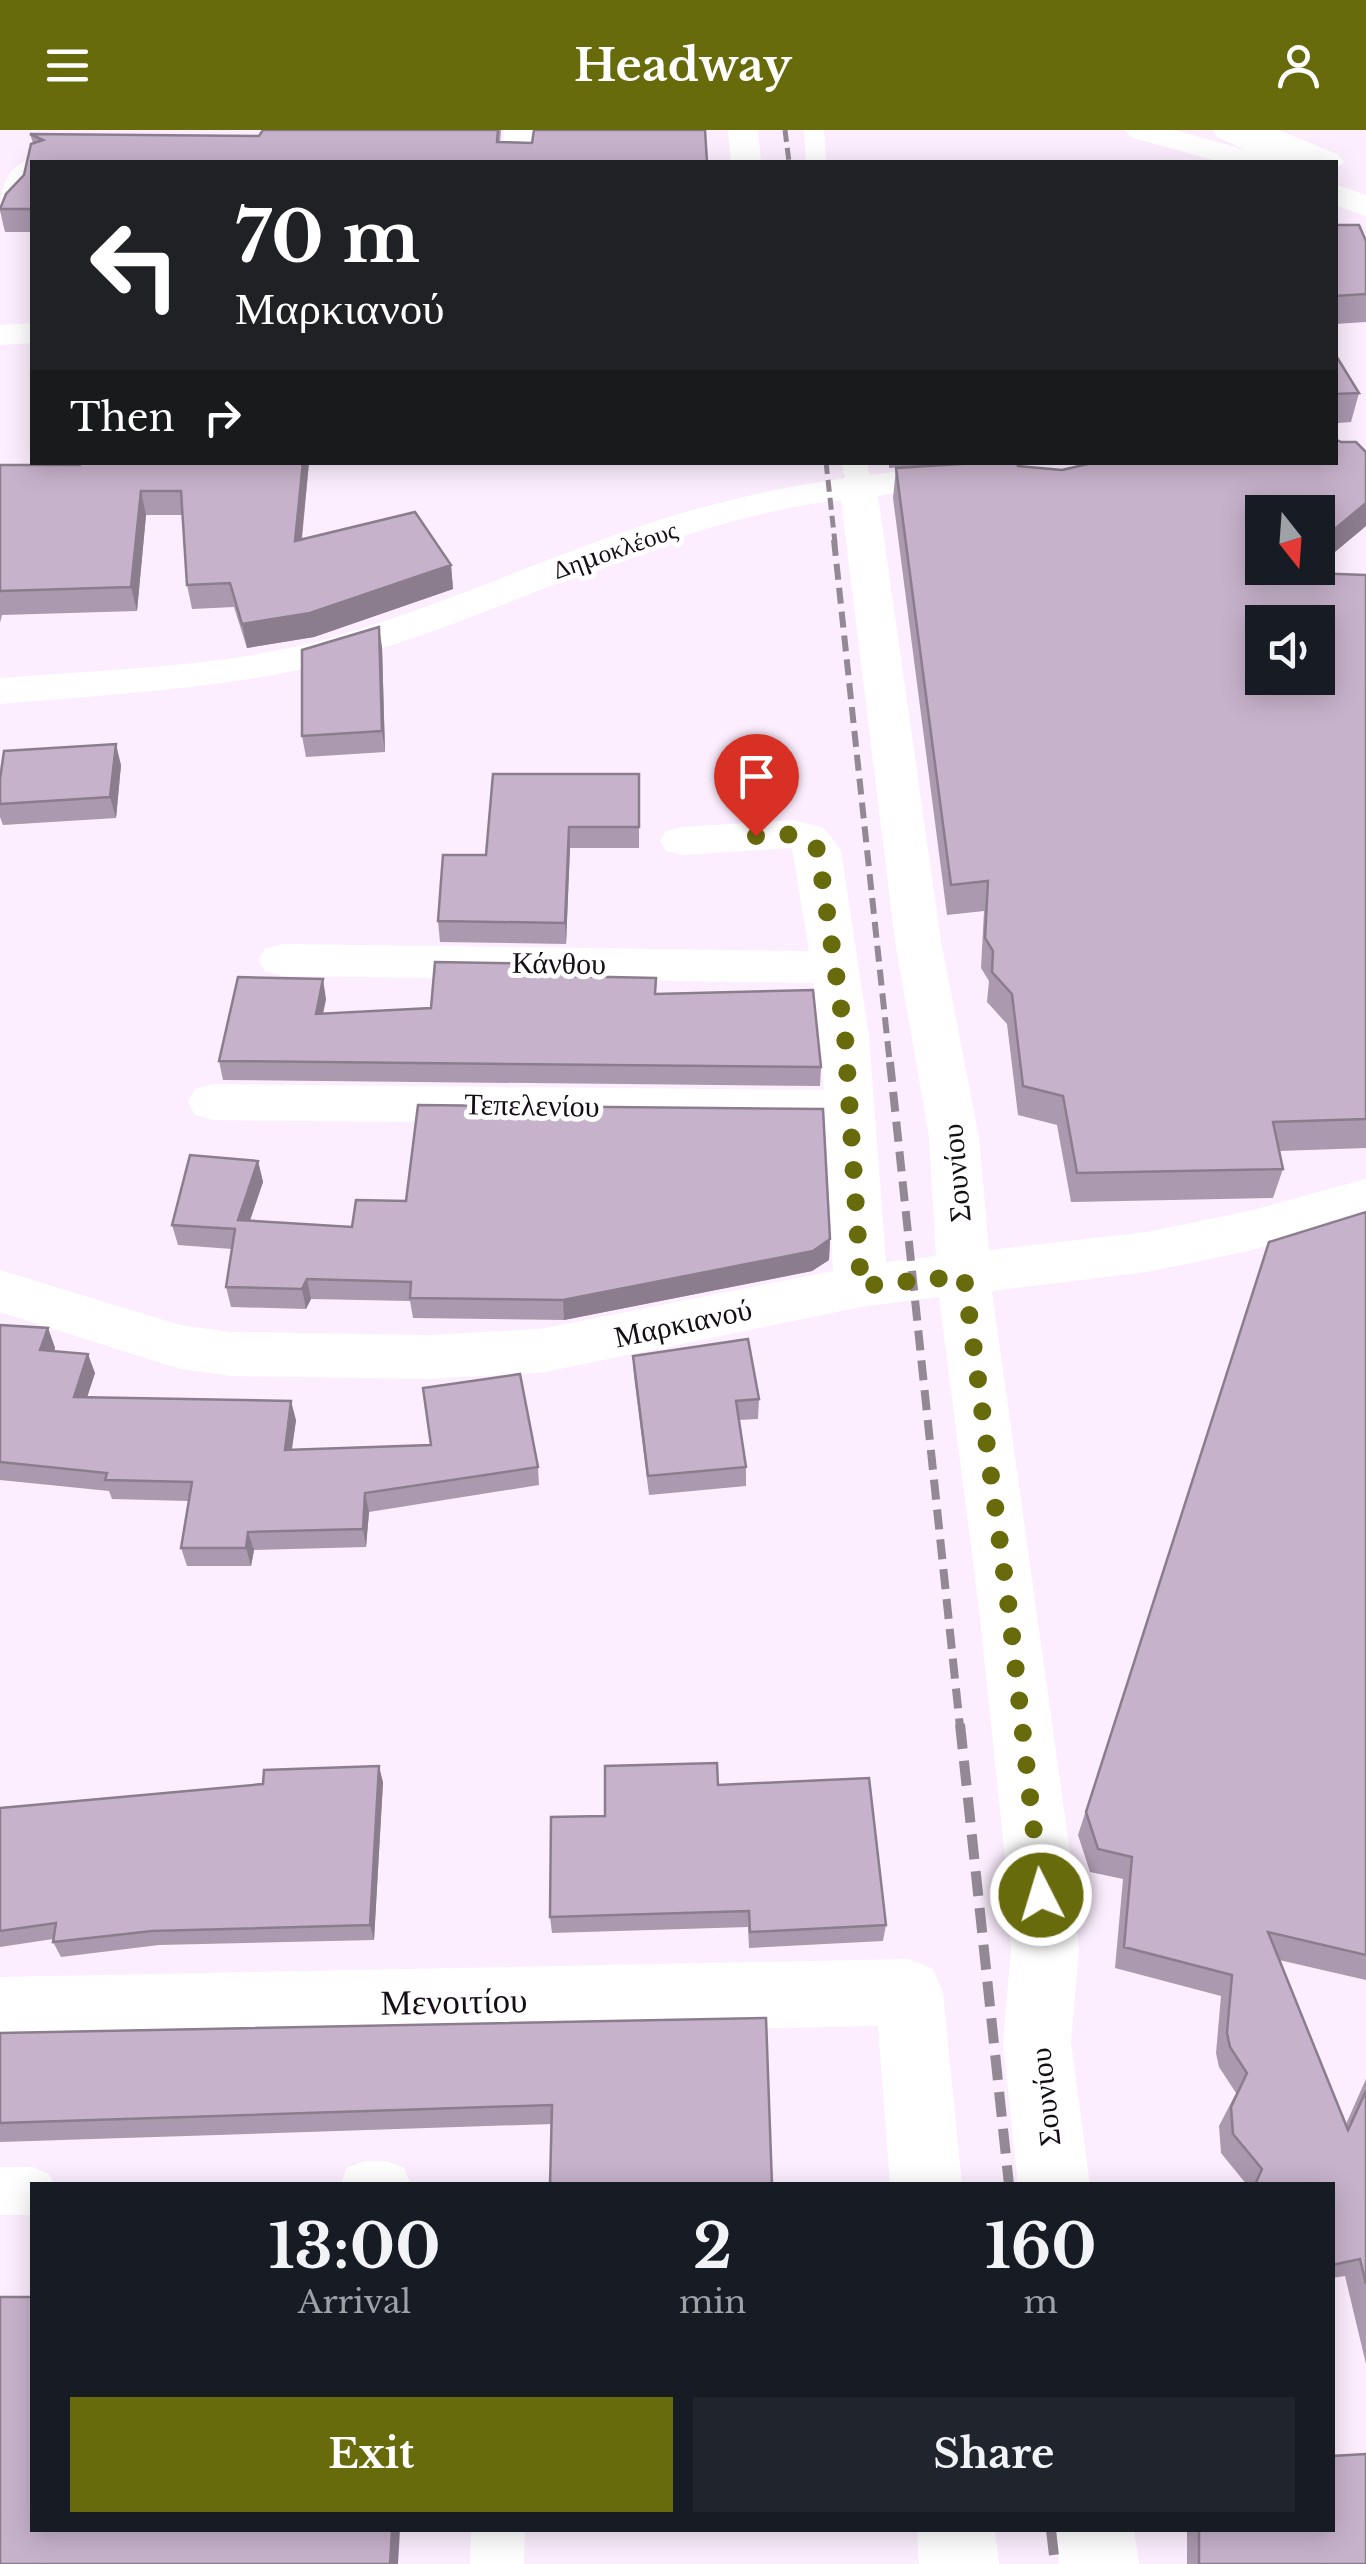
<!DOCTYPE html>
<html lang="en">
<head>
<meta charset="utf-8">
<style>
  :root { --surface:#171b24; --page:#20242c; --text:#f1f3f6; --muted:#9ea1a6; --accent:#686b0b }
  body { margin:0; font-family:"Libre Baskerville",serif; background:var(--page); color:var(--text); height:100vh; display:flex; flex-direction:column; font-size:38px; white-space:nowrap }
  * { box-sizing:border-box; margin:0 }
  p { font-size:32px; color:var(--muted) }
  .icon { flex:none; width:55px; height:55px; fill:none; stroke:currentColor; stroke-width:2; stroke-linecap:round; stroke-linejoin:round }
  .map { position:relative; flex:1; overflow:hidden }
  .details { position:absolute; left:30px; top:2052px; width:1305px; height:350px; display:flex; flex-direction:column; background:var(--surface); border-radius:0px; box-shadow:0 5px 25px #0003 }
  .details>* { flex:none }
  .guide { position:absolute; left:30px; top:30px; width:1308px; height:305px; border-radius:0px; box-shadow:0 5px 25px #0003; background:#202124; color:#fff; overflow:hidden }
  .needle { width:65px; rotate:163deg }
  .tools { position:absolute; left:1245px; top:365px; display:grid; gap:20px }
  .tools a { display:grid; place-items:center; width:90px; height:90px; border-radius:0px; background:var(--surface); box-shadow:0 5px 25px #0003; font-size:50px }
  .pin { position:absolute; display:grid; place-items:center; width:85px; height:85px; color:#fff; margin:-102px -42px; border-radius:50% 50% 50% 0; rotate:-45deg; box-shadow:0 0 10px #0007 }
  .pin .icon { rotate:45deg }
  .me { position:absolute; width:110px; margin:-55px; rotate:355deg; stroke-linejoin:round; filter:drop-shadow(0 0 8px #0008) }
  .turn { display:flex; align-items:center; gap:35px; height:210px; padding:0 40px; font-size:45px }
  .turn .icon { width:130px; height:130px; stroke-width:2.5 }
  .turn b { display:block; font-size:70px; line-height:85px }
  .then { display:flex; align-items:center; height:95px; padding:0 40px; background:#0003; gap:20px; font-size:38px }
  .eta { display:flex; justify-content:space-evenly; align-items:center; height:170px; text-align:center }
  .eta b { font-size:60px; font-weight:700; line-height:70px }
  .primary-button { display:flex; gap:20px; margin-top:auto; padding:20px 40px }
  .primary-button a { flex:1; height:115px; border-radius:0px; background:var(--accent); color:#fff; font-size:40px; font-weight:700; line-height:115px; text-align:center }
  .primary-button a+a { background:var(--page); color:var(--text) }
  header { display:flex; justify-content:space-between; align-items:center; height:130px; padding:0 40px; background:var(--accent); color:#fff; font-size:45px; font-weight:700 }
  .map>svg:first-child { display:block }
</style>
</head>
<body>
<header><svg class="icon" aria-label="menu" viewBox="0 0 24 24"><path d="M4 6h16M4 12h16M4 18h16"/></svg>Headway<svg class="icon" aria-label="person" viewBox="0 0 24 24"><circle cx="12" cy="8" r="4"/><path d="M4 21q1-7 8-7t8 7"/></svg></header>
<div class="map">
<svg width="1366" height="2434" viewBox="0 0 1366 2434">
  <rect width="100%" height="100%" fill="#fceefe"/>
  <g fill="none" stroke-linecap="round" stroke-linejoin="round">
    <path fill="#fff" fill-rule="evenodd" d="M 804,0 L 824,0 L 826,32 L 806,32 Z
      M 841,332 L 867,332 L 871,355 L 867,360 L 849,360 Z
      M 364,2031 L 387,2031 L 404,2038 L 411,2055 L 340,2055 L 347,2038 Z
      M 0,2037 L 32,2037 L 49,2044 L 54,2055 L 32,2055 L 32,2085 L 0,2085 Z
      M 471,2400 L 525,2400 L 524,2434 L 470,2434 Z"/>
    <path fill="#fff" fill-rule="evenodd" d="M 504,0 L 534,0 L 531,32 L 501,32 Z
      M 728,0 L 758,0 L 761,32 L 731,32 Z
      M 1213,0 L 1253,0 L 1307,25 L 1312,32 L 1272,32 L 1217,7 Z
      M 32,29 L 44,32 L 32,32 C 32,56 26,80 0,87 C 0,62 4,36 32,29 Z
      M 32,193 L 32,213 L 0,215 L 0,195 Z
      M 893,342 L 906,345 L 912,353 L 906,361 L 878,366 L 941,811 L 979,1007 L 989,1120 L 1147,1102 L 1249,1081 L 1366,1049 L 1366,1087 L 1249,1121 L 1147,1142 L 992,1161 L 1072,1737 L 1079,1820 L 1071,1912 L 1090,2055 L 1018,2055 L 1003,1912 L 1011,1820 L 1006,1737 L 979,1479 L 939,1167 L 861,1177 L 540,1243 L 428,1249 L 231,1246 L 180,1239 L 0,1182 L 0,1140 L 180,1195 L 231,1202 L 428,1205 L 540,1199 L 833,1141 L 825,996 L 213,990 L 195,985 L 188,972 L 195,959 L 213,954 L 824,960 L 813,853 L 282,846 L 265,841 L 258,830 L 265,819 L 282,814 L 809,821 L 792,718 L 682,725 L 666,721 L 660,711 L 666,701 L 682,697 L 794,690 L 824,698 L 841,720 L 869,906 L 886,1132 L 936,1126 L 929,1007 L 895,811 L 841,370 C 672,389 521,479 359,525 C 242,559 121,563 0,574 L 0,548 C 110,539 223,538 330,508 C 446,475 556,422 672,386 C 745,364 818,350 893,342 Z
      M 909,1829 L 933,1839 L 943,1862 L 962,2055 L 890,2055 L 878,1896 L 0,1913 L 0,1847 Z
      M 917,2400 L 995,2400 L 999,2434 L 919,2434 Z
      M 1056,2400 L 1134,2400 L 1139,2434 L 1059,2434 Z"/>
    <path fill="#fff" fill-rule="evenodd" d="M 1126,0 L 1175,0 L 1263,25 L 1268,32 L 1220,32 L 1130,7 Z
      M 1238,0 L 1279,0 L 1339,25 L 1344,32 L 1335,40 L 1335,32 L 1303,32 L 1242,7 Z
      M 1335,54 L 1366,65 L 1366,86 L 1335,75 Z"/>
    <path stroke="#938995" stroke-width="5" stroke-dasharray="12 6" stroke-linecap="butt" d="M 785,0 L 789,32
      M 826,332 L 835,413"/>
    <path stroke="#938995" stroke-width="6" stroke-dasharray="16 8" stroke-linecap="butt" d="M 834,410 L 890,935"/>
    <path stroke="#938995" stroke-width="8" stroke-dasharray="20 10" stroke-linecap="butt" d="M 890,932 L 960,1597"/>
    <path stroke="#938995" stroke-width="10" stroke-dasharray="25 12" stroke-linecap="butt" d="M 960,1594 L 1009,2055
      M 1051,2400 L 1055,2434"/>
  </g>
  <path fill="#ab99af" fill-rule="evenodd" d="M 501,0 L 500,12 L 32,32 L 32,102 L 5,102 L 0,81 L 0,78 L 24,45 L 33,13 L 30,4 L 259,6 Z
    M 1335,95 L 1366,111 L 1366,192 L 1335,194 Z
    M 1335,224 L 1359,263 L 1351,292 L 1338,293 L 1336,310 L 1341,312 L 1356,312 L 1366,322 L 1366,396 L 1318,436 L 1318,382 L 1262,382 L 1262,438 L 1316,438 L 1309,443 L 1366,445 L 1366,1018 L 1279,1021 L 1283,1039 L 1273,1068 L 1071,1072 L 1057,995 L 1018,985 L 1007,894 L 987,872 L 989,851 L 981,838 L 984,781 L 947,785 L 893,368 L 896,338 L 993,332 L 1016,332 L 1018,336 L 1062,340 L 1096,332 L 1335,332 ZM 1262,492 L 1318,492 L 1318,548 L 1262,548 Z
    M 309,332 L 302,409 L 451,435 L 453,459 L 314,507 L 247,518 L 234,477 L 192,479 L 187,455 L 183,385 L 146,385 L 137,481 L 2,485 L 0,493 L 0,335 Z
    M 889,332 L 979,332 L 889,338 Z
    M 382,517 L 385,622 L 306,627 L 302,606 Z
    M 121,635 L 116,688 L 3,695 L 0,687 L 0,649 Z
    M 639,644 L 639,718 L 570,718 L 566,814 L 440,812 L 438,791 L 486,725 Z
    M 565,846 L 656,864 L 821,937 L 820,956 L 223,950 L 219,931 L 326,869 L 323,883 L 431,878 Z
    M 258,1031 L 263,1052 L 250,1091 L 352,1097 L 830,1109 L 829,1130 L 812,1141 L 564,1190 L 413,1188 L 410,1171 L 311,1169 L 306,1179 L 231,1177 L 226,1157 L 232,1119 L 178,1115 L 172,1095 Z
    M 1366,1082 L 1366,1850 L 1279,1830 L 1346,1994 L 1366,1949 L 1366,2234 L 1345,2146 L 1332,2148 L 1332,2055 L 1247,2055 L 1221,2023 L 1219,1996 L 1236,1963 L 1219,1937 L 1216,1923 L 1221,1866 L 1115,1838 L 1123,1749 L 1090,1742 L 1078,1705 L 1269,1112 Z
    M 0,1195 L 48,1198 L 55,1218 L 54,1221 L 95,1243 L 87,1267 L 296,1290 L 292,1319 L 538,1337 L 539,1355 L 369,1382 L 366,1417 L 254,1420 L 251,1436 L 187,1436 L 181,1418 L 189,1371 L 112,1369 L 109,1361 L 0,1350 Z
    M 633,1226 L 759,1269 L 758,1289 L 739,1290 L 746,1337 L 746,1356 L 649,1365 L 634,1246 Z
    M 383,1652 L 374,1810 L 159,1815 L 61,1827 L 53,1812 L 53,1809 L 0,1817 L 0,1678 Z
    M 718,1655 L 886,1795 L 883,1811 L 749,1818 L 748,1797 L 552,1803 L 550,1787 Z
    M 766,1888 L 552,1994 L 0,2012 L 0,1903 Z
    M 1187,2400 L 1332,2400 L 1366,2434 L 1187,2434 Z"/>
  <path fill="#8b7d8e" d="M 303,332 L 309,332 L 299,434 L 295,411 Z
    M 141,361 L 146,385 L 137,481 L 131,457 Z
    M 1366,373 L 1366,396 L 1318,436 L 1318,413 Z
    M 451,435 L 453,459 L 314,507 L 247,518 L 242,494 Z
    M 1288,438 L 1316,438 L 1274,472 L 1282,442 Z
    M 379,497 L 382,517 L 385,622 L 382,601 Z
    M 116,614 L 121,635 L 116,688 L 110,667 Z
    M 569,697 L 570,718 L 566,814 L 565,793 Z
    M 323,849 L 326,869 L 319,903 L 316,884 Z
    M 258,1031 L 263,1052 L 243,1110 L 238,1090 Z
    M 830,1109 L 829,1130 L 812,1141 L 564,1190 L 563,1170 Z
    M 307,1149 L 311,1169 L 306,1179 L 302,1159 Z
    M 48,1198 L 55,1218 L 47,1240 L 40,1220 Z
    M 88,1224 L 95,1243 L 81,1286 L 74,1267 Z
    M 291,1271 L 296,1290 L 289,1338 L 285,1320 Z
    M 365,1363 L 369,1382 L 366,1417 L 363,1399 Z
    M 248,1402 L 254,1420 L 251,1436 L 246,1418 Z
    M 379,1636 L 383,1652 L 374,1810 L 370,1795 Z
    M 392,2400 L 400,2400 L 398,2434 L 390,2434 Z"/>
  <path fill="#c7b2cb" stroke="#8b7d8e" stroke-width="2.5" fill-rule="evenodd" d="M 263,0 L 498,0 L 497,12 L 532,13 L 534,0 L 705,0 L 707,32 L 32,32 L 32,79 L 0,79 L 6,64 L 24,45 L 31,14 L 43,10 L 30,4 L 259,6 Z
    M 1335,95 L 1359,95 L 1366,111 L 1366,164 L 1335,166 Z
    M 1335,224 L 1359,263 L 1335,264 Z
    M 1335,309 L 1341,312 L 1356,312 L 1366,322 L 1366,373 L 1318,413 L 1318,382 L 1262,382 L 1262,438 L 1288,438 L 1282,442 L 1366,445 L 1366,989 L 1273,992 L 1283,1039 L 1077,1043 L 1063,966 L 1023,956 L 1012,864 L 992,842 L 993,821 L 985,808 L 988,751 L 951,755 L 896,338 L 993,332 L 1016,332 L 1018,336 L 1062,340 L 1096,332 L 1335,332 ZM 1262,492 L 1318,492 L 1318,548 L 1262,548 Z
    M 81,332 L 303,332 L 295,411 L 415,382 L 451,435 L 310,483 L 242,494 L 230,453 L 187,455 L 181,361 L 141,361 L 131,457 L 0,461 L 0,335 L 80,335 Z
    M 379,497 L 382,601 L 302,606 L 302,520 Z
    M 116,614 L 110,667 L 0,674 L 0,649 L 4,621 Z
    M 493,644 L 639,644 L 639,697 L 569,697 L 565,793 L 438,791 L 443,725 L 486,725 Z
    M 435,832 L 564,834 L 563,846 L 656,848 L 655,864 L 813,860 L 821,937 L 219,931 L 238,847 L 323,849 L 316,884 L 431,878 Z
    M 418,975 L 823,979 L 830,1109 L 813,1121 L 563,1170 L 410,1168 L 411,1152 L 307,1149 L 302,1159 L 226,1157 L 235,1099 L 172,1095 L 190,1025 L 258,1031 L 238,1090 L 352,1097 L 356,1070 L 406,1071 Z
    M 1366,1082 L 1366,1825 L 1268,1802 L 1348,2000 L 1366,1961 L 1366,2154 L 1360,2129 L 1332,2135 L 1332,2055 L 1255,2055 L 1262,2039 L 1233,2004 L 1231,1977 L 1247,1943 L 1230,1917 L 1227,1903 L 1232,1845 L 1124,1817 L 1132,1727 L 1098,1719 L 1086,1682 L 1269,1112 Z
    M 0,1195 L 48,1198 L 40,1220 L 88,1224 L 74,1267 L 291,1271 L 285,1320 L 431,1315 L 423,1258 L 520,1244 L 538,1337 L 365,1363 L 363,1399 L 248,1402 L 246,1418 L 181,1418 L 192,1352 L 105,1350 L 107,1343 L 0,1332 Z
    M 748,1209 L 759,1269 L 736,1271 L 746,1337 L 648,1346 L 633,1226 Z
    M 717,1633 L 718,1655 L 869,1648 L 886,1795 L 750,1802 L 749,1781 L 550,1787 L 551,1687 L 605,1686 L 605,1636 Z
    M 379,1636 L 370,1795 L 152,1801 L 53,1812 L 56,1793 L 0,1801 L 0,1678 L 263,1654 L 264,1640 Z
    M 766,1888 L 772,2055 L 550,2055 L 552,1975 L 0,1993 L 0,1903 Z
    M 0,2167 L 32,2167 L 32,2400 L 392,2400 L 390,2434 L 0,2434 Z
    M 1366,2324 L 1366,2434 L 1199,2434 L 1199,2400 L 1332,2400 L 1332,2326 Z"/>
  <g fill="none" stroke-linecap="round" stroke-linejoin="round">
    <path stroke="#686b0b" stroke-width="18" stroke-dasharray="0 32.4" d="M 756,706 C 782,704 800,700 818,720 L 845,906 L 861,1156 L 964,1146 L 1009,1479 L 1041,1765"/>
  </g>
  <g text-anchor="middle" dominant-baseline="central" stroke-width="10" stroke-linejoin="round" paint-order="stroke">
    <g font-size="25" fill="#150e16" stroke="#fff">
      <text transform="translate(615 420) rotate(-19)">Δημοκλέους</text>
    </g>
    <g font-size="30" fill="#150e16" stroke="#fff">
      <text transform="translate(559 833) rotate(1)">Κάνθου</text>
      <text transform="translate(532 975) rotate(1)">Τεπελενίου</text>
      <text transform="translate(956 1043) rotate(-95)">Σουνίου</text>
      <text transform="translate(683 1193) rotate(-12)">Μαρκιανού</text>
      <text transform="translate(1045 1967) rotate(-96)">Σουνίου</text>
    </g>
    <g font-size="35" fill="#150e16" stroke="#fff">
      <text transform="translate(454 1871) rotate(-1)">Μενοιτίου</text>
    </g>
  </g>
</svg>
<div class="tools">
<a><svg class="needle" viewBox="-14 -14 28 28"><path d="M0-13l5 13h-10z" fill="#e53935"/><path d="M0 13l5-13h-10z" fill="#9ea1a6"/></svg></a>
<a><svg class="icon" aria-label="sound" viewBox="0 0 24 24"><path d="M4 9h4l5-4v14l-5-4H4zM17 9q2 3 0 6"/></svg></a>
</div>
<div class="pin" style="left:756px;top:706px;background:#d93025"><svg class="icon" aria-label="arrive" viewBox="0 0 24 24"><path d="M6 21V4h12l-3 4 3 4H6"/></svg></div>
<svg class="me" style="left:1041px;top:1765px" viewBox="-20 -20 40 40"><circle r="17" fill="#686b0b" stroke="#fff" stroke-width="3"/><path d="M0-11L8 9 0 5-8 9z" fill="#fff"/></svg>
<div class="guide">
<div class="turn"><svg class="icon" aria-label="left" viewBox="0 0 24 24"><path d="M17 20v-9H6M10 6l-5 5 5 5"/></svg><div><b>70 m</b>Μαρκιανού</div></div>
<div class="then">Then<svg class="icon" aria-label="right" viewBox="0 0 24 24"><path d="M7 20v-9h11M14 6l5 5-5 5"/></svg></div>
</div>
<section class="details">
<div class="eta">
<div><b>13:00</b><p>Arrival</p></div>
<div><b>2</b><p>min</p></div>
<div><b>160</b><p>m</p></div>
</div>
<div class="primary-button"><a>Exit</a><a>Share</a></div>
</section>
</div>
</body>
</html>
